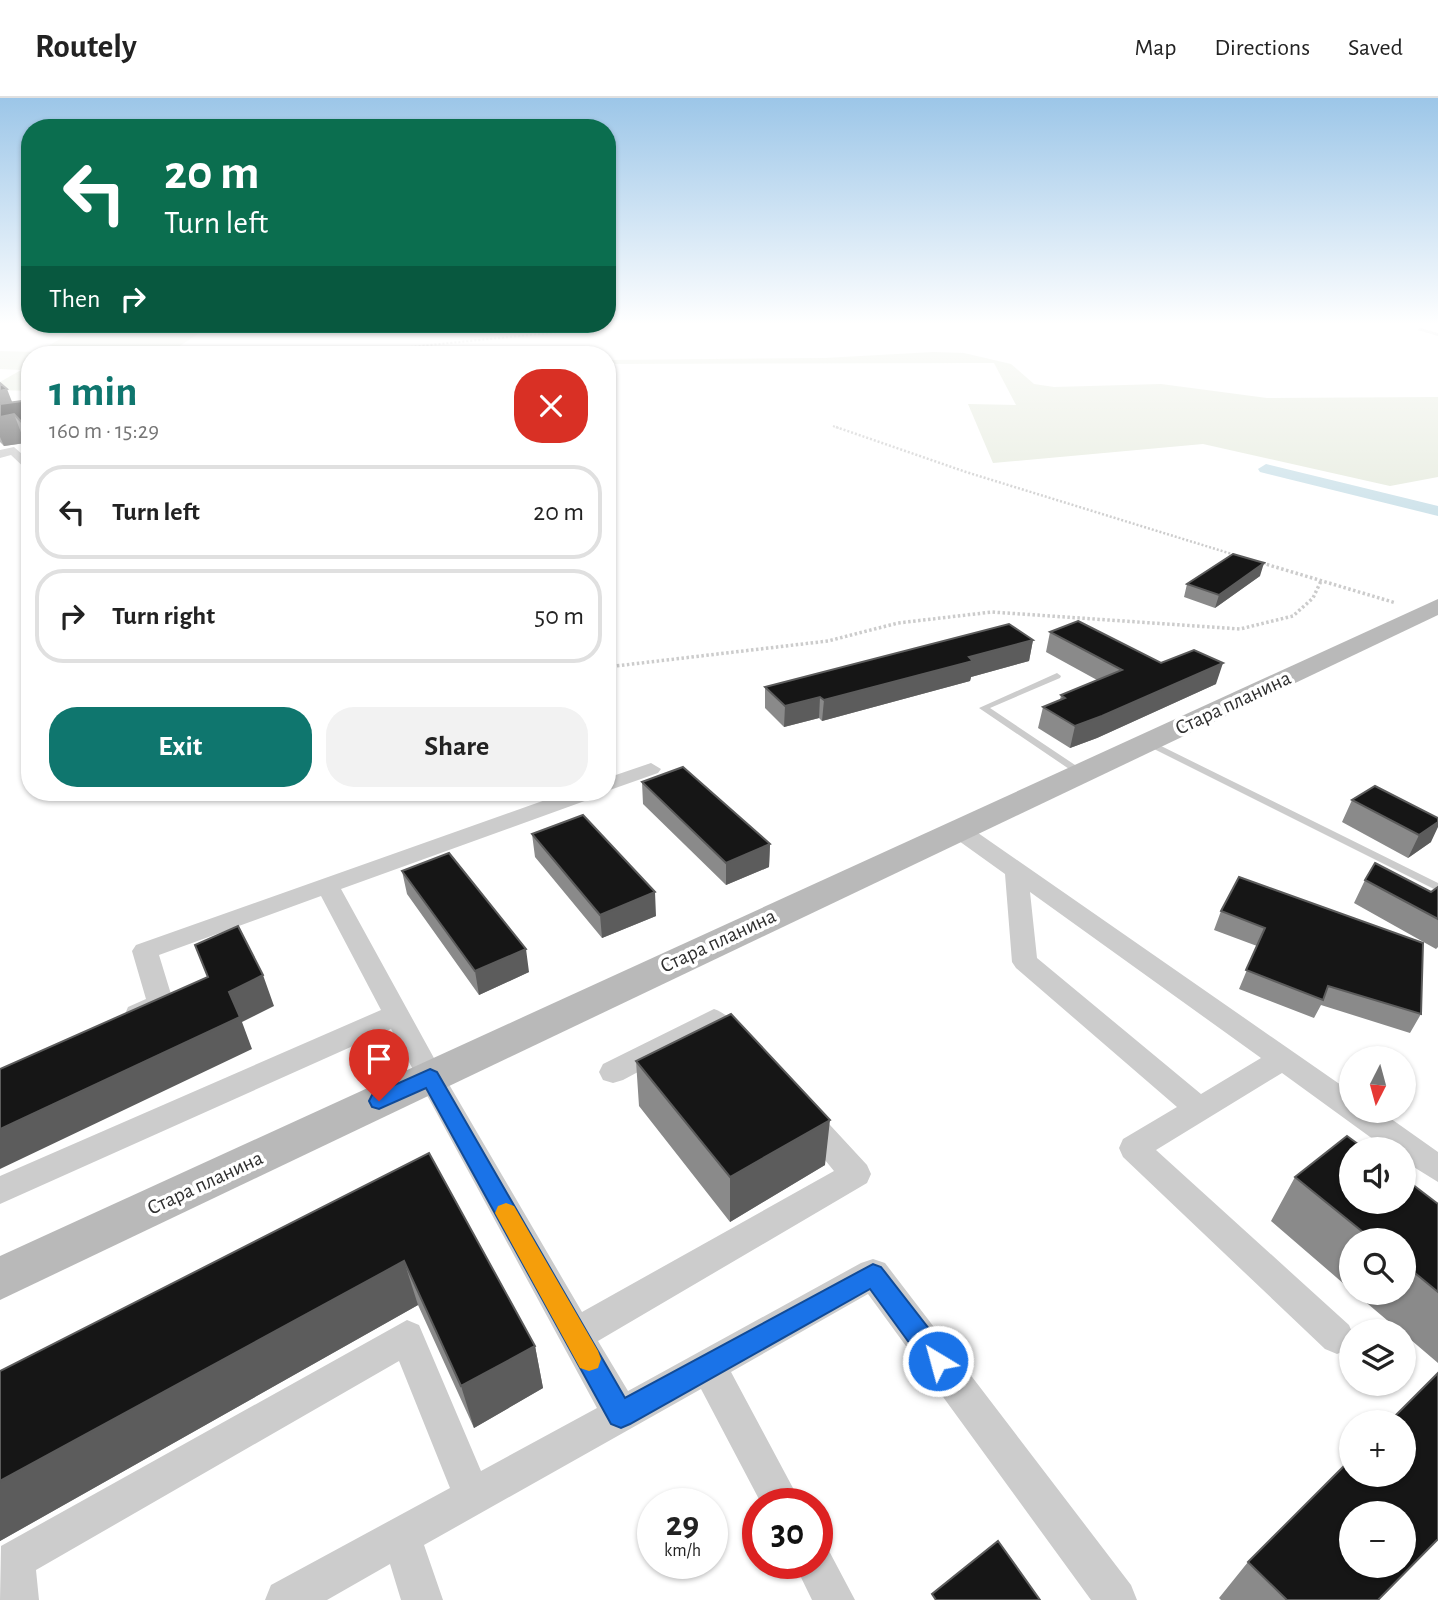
<!DOCTYPE html>
<html lang="en">
<head>
<meta charset="utf-8">
<style>
  :root { --surface:#fff; --page:#f2f2f2; --text:#222; --muted:#767676; --line:#e0e0e0; --accent:#0f766e }
  body { margin:0; font-family:"Alegreya Sans",sans-serif; background:var(--page); color:var(--text); height:100vh; display:flex; flex-direction:column; font-size:26px; white-space:nowrap }
  * { box-sizing:border-box; margin:0 }
  p { font-size:23px; color:var(--muted) }
  .icon { flex:none; width:38px; height:38px; fill:none; stroke:currentColor; stroke-width:2; stroke-linecap:round; stroke-linejoin:round }
  .map { position:relative; flex:1; overflow:hidden }
  .details { position:absolute; left:21px; top:248px; width:595px; height:455px; display:flex; flex-direction:column; background:var(--surface); border-radius:28px; box-shadow:0 2px 5px #0004 }
  .details>* { flex:none }
  .banner { position:absolute; left:21px; top:21px; width:595px; height:214px; border-radius:28px; box-shadow:0 2px 5px #0004; background:#0b6e4f; color:#fff; overflow:hidden }
  .needle { width:46px; rotate:186deg }
  .tools { position:absolute; left:1339px; top:948px; display:grid; gap:14px }
  .tools a { display:grid; place-items:center; width:77px; height:77px; border-radius:50%; background:var(--surface); box-shadow:0 2px 5px #0004; font-size:35px }
  .speed { position:absolute; left:637px; top:1390px; display:flex; gap:14px; font-size:35px; font-weight:700; text-align:center }
  .speed>* { display:grid; place-content:center; width:91px; height:91px; border-radius:50%; background:var(--surface); box-shadow:0 2px 5px #0004; line-height:1 }
  .speed small { font-size:18px; font-weight:400 }
  .speed .limit { border:10px solid #d22; background:#fff; color:#111 }
  .pin { position:absolute; display:grid; place-items:center; width:60px; height:60px; color:#fff; margin:-72px -30px; border-radius:50% 50% 50% 0; rotate:-45deg; box-shadow:0 0 7px #0007 }
  .pin .icon { rotate:45deg }
  .me { position:absolute; width:77px; margin:-38px; rotate:323deg; stroke-linejoin:round; filter:drop-shadow(0 0 5px #0008) }
  .turn { display:flex; align-items:center; gap:24px; height:147px; padding:0 28px; font-size:32px }
  .turn .icon { width:91px; height:91px; stroke-width:2.5 }
  .turn b { display:block; font-size:49px; line-height:60px }
  .then { display:flex; align-items:center; height:66px; padding:0 28px; background:#0003; gap:14px; font-size:26px }
  .round { display:grid; place-items:center; flex:none; width:74px; height:74px; border-radius:28px; background:var(--page) }
  .head { display:flex; align-items:center; justify-content:space-between; height:119px; padding:0 28px }
  h1 { font-size:42px; font-weight:600; line-height:52px; color:var(--accent) }
  .action { display:flex; gap:14px; margin-top:auto; padding:14px 28px }
  .action a { flex:1; height:80px; border-radius:28px; background:var(--accent); color:#fff; font-size:28px; font-weight:600; line-height:80px; text-align:center }
  .action a+a { background:var(--page); color:var(--text) }
  ul { padding:0; list-style:none }
  li { display:flex; align-items:center; gap:21px; height:94px; margin:0 14px 10px; padding:0 14px; border:4px solid var(--line); border-radius:28px }
  li div { flex:1 }
  li b { display:block; font-size:26px }
  li em { font-style:normal }
  header { display:flex; align-items:center; gap:42px; box-sizing:border-box; height:98px; padding:0 35px; background:var(--surface); border-bottom:2px solid var(--line) }
  header strong { font-size:33px }
  nav { display:flex; gap:38px; margin-inline-start:auto; font-size:24px }
  .map>svg:first-child { display:block }
</style>
</head>
<body>
<header>
<strong>Routely</strong>
<nav><a>Map</a><a>Directions</a><a>Saved</a></nav>
</header>
<div class="map">
<svg width="1438" height="1502" viewBox="0 0 1438 1502">
  <rect width="100%" height="100%" fill="#fff"/>
  <path fill="#e6ebde" d="M 111,226 L 213,226 L 166,257 L 30,257 L 30,293 L 0,292 L 0,284 L 21,272 L 0,271 L 0,253 L 37,254 L 78,231 L 101,232 Z
    M 933,254 L 964,255 L 1011,266 L 1034,286 L 1054,289 L 1161,286 L 1267,300 L 1438,299 L 1438,379 L 1390,388 L 1203,346 L 993,365 L 968,306 L 1016,307 L 994,265 L 607,266 L 607,262 L 825,260 Z"/>
  <g fill="none" stroke-linecap="round" stroke-linejoin="round">
    <path fill="#cbe1e9" fill-rule="evenodd" d="M 1266,366 L 1438,408 L 1438,418 L 1260,374 L 1258,371 Z"/>
    <path stroke="#ccc" stroke-width="2" stroke-dasharray="2 2" stroke-linecap="butt" d="M 331,257 L 579,232
      M 833,328 L 841,331"/>
    <path stroke="#ccc" stroke-width="2.5" stroke-dasharray="2 2" stroke-linecap="butt" d="M 836,329 L 966,374 L 1235,457
      M 1260,464 L 1268,466"/>
    <path stroke="#ccc" stroke-width="3.5" stroke-dasharray="2.5 2.5" stroke-linecap="butt" d="M 1262,465 L 1396,505
      M 607,569 L 828,543 L 898,525 L 992,514 L 1240,531 L 1293,518 L 1313,500 L 1321,483"/>
    <path fill="#ccc" fill-rule="evenodd" d="M 1420,230 L 1438,235 L 1438,238 L 1418,232 Z
      M 1057,575 L 1061,578 L 1060,580 L 990,610 L 1084,673 L 1086,675 L 1084,677 L 1078,677 L 979,610 Z
      M 1149,642 L 1438,785 L 1438,793 L 1146,647 L 1144,645 Z"/>
    <path fill="#ccc" fill-rule="evenodd" d="M 14,349 L 30,363 L 30,375 L 11,357 L 0,360 L 0,352 Z
      M 651,665 L 661,671 L 658,675 L 607,693 L 607,680 Z
      M 565,695 L 596,695 L 593,700 L 341,791 L 440,971 L 582,1214 L 834,1073 L 793,1023 L 798,1014 L 808,1011 L 818,1014 L 867,1067 L 871,1076 L 867,1085 L 598,1243 L 628,1293 L 861,1165 L 873,1161 L 885,1165 L 1131,1487 L 1137,1502 L 1091,1502 L 868,1196 L 731,1274 L 801,1405 L 761,1405 L 701,1291 L 424,1447 L 443,1502 L 401,1502 L 390,1466 L 327,1502 L 265,1502 L 271,1487 L 450,1390 L 399,1263 L 36,1472 L 39,1502 L 0,1502 L 1,1448 L 407,1222 L 419,1227 L 481,1373 L 597,1310 L 391,931 L 0,1106 L 0,1078 L 381,912 L 321,798 L 159,857 L 174,906 C 167,920 143,928 128,923 L 125,916 L 128,909 L 146,901 L 132,853 L 136,847 Z
      M 960,726 L 968,728 L 1351,994 L 1351,1013 L 1380,1013 L 1438,1054 L 1438,1084 L 1404,1063 L 1404,1052 L 1388,1052 L 1282,975 L 1156,1052 L 1349,1227 L 1352,1234 L 1349,1251 L 1337,1256 L 1325,1251 L 1123,1059 L 1119,1050 L 1123,1041 L 1177,1009 L 1016,870 L 1012,864 L 1005,776 L 952,738 L 949,733 L 952,728 ZM 1030,794 L 1261,960 L 1201,996 L 1037,860 Z
      M 714,911 C 729,916 743,932 751,946 L 747,953 C 729,959 722,948 711,935 L 623,982 L 613,985 L 603,982 L 599,974 L 603,966 Z
      M 817,1446 L 828,1451 L 855,1502 L 812,1502 L 794,1465 L 817,1465 Z"/>
    <path fill="#b9b9b9" fill-rule="evenodd" d="M 1438,501 L 1438,517 L 0,1202 L 0,1158 Z"/>
  </g>
  <path fill="#8a8a8a" d="M 0,285 L 12,304 L 30,302 L 30,350 L 25,345 L 4,348 L 0,344 Z
    M 1260,478 L 1215,510 L 1184,499 L 1187,486 Z
    M 1050,534 L 1161,565 L 1216,586 L 1097,640 L 1070,650 L 1038,630 L 1043,609 L 1060,602 L 1061,597 L 1097,582 L 1046,554 Z
    M 1033,542 L 1029,563 L 971,579 L 970,583 L 822,623 L 819,620 L 784,629 L 765,610 L 765,589 Z
    M 642,684 L 770,746 L 769,769 L 726,787 L 643,706 Z
    M 1375,688 L 1431,744 L 1408,760 L 1342,724 L 1352,702 Z
    M 532,736 L 656,818 L 602,840 L 535,759 Z
    M 402,773 L 529,874 L 479,897 L 407,796 Z
    M 1239,779 L 1421,916 L 1410,935 L 1321,907 L 1314,920 L 1239,891 L 1257,848 L 1214,832 L 1221,813 Z
    M 1365,782 L 1431,794 L 1438,789 L 1438,849 L 1436,851 L 1354,805 Z
    M 636,963 L 825,1067 L 730,1124 L 639,1008 Z
    M 429,1055 L 535,1248 L 543,1290 L 474,1330 L 418,1207 L 0,1443 L 0,1273 Z
    M 1295,1079 L 1438,1106 L 1438,1265 L 1404,1236 L 1404,1234 L 1401,1234 L 1355,1195 L 1404,1195 L 1404,1143 L 1351,1143 L 1351,1192 L 1271,1123 Z
    M 1248,1464 L 1378,1502 L 1221,1502 L 1219,1500 Z"/>
  <path fill="#5c5c5c" d="M 7,291 L 18,319 L 14,316 L 25,345 L 4,348 L 0,339 L 0,293 Z
    M 1264,465 L 1260,478 L 1215,510 L 1219,497 Z
    M 1033,542 L 1029,563 L 971,579 L 970,583 L 822,623 L 824,602 L 969,559 Z
    M 1223,565 L 1216,586 L 1097,640 L 1070,650 L 1075,628 Z
    M 820,599 L 819,620 L 784,629 L 785,608 Z
    M 1438,724 L 1438,729 L 1431,744 L 1408,760 L 1419,737 Z
    M 770,746 L 769,769 L 726,787 L 726,765 Z
    M 655,794 L 656,818 L 602,840 L 600,817 Z
    M 526,851 L 529,874 L 479,897 L 475,873 Z
    M 263,877 L 274,908 L 242,924 L 252,951 L 0,1071 L 0,1031 L 229,894 Z
    M 830,1022 L 825,1067 L 730,1124 L 730,1079 Z
    M 404,1163 L 418,1207 L 0,1443 L 0,1383 Z
    M 535,1248 L 543,1290 L 474,1330 L 461,1288 Z"/>
  <path fill="#161616" stroke="#5c5c5c" stroke-width="2" fill-rule="evenodd" d="M 0,285 L 7,291 L 0,293 Z
    M 30,302 L 30,333 L 14,316 L 0,319 L 0,306 Z
    M 1233,456 L 1264,465 L 1219,497 L 1187,486 Z
    M 1078,523 L 1161,565 L 1194,552 L 1223,565 L 1102,618 L 1075,628 L 1043,609 L 1065,600 L 1061,597 L 1122,572 L 1050,534 Z
    M 1009,526 L 1033,542 L 969,559 L 973,563 L 824,602 L 820,599 L 785,608 L 765,589 Z
    M 683,669 L 770,746 L 726,765 L 642,684 Z
    M 1375,688 L 1438,720 L 1438,724 L 1419,737 L 1352,702 Z
    M 583,717 L 655,794 L 600,817 L 532,736 Z
    M 449,755 L 526,851 L 475,873 L 402,773 Z
    M 1375,765 L 1431,794 L 1438,789 L 1438,821 L 1365,782 Z
    M 1239,779 L 1423,845 L 1421,916 L 1328,888 L 1323,902 L 1246,872 L 1265,830 L 1221,813 Z
    M 238,828 L 263,877 L 229,894 L 240,919 L 0,1031 L 0,971 L 208,879 L 195,847 Z
    M 731,916 L 830,1022 L 730,1079 L 636,963 Z
    M 1347,1038 L 1366,1052 L 1351,1052 L 1351,1104 L 1404,1104 L 1404,1080 L 1438,1106 L 1438,1194 L 1404,1166 L 1404,1143 L 1374,1143 L 1295,1079 Z
    M 429,1055 L 535,1248 L 461,1288 L 404,1163 L 0,1383 L 0,1273 Z
    M 1438,1275 L 1438,1441 L 1378,1502 L 1287,1502 L 1248,1464 L 1351,1361 L 1351,1377 L 1404,1377 L 1404,1325 L 1388,1325 ZM 1351,1416 L 1404,1416 L 1404,1468 L 1351,1468 Z
    M 998,1443 L 1040,1502 L 936,1502 L 932,1496 Z"/>
  <linearGradient id="sky" x2="0" y2="1"><stop stop-color="#9cc6e8"/><stop offset="0.52" stop-color="#fff"/><stop offset="1" stop-color="#fff" stop-opacity="0"/></linearGradient>
  <rect width="1438" height="434" fill="url(#sky)"/>
  <path fill="#1a73e8" stroke="#114b97" stroke-width="2" d="M 430,971 L 437,974 L 625,1300 L 873,1166 L 881,1169 L 947,1254 L 950,1263 L 947,1272 L 938,1275 L 929,1272 L 870,1191 L 630,1326 L 621,1330 L 611,1326 L 426,990 L 379,1011 L 372,1009 L 369,1003 L 372,997 Z"/>
  <path fill="#f59e0b" d="M 506,1105 L 514,1108 L 598,1253 L 601,1261 L 598,1270 L 589,1273 L 580,1270 L 495,1115 L 498,1108 Z"/>
  <g text-anchor="middle" dominant-baseline="central" stroke-width="7" stroke-linejoin="round" paint-order="stroke">
    <g font-size="21" fill="#2f2f2f" stroke="#fff">
      <text transform="translate(1233 605) rotate(-25)">Стара планина</text>
      <text transform="translate(718 843) rotate(-25)">Стара планина</text>
      <text transform="translate(205 1085) rotate(-25)">Стара планина</text>
    </g>
  </g>
</svg>
<div class="tools">
<a><svg class="needle" viewBox="-14 -14 28 28"><path d="M0-13l5 13h-10z" fill="#e53935"/><path d="M0 13l5-13h-10z" fill="#767676"/></svg></a>
<a><svg class="icon" aria-label="sound" viewBox="0 0 24 24"><path d="M4 9h4l5-4v14l-5-4H4zM17 9q2 3 0 6"/></svg></a>
<a><svg class="icon" aria-label="search" viewBox="0 0 24 24"><circle cx="10" cy="10" r="6"/><path d="M15 15l6 6"/></svg></a>
<a><svg class="icon" aria-label="layers" viewBox="0 0 24 24"><path d="M12 4l9 5-9 5-9-5zM3 14l9 5 9-5"/></svg></a>
<a>+</a>
<a>−</a>
</div>
<div class="speed"><div>29<small>km/h</small></div><div class="limit">30</div></div>
<div class="pin" style="left:379px;top:1003px;background:#d93025"><svg class="icon" aria-label="arrive" viewBox="0 0 24 24"><path d="M6 21V4h12l-3 4 3 4H6"/></svg></div>
<svg class="me" style="left:938px;top:1263px" viewBox="-20 -20 40 40"><circle r="17" fill="#1a73e8" stroke="#fff" stroke-width="3"/><path d="M0-11L8 9 0 5-8 9z" fill="#fff"/></svg>
<div class="banner">
<div class="turn"><svg class="icon" aria-label="left" viewBox="0 0 24 24"><path d="M17 20v-9H6M10 6l-5 5 5 5"/></svg><div><b>20 m</b>Turn left</div></div>
<div class="then">Then<svg class="icon" aria-label="right" viewBox="0 0 24 24"><path d="M7 20v-9h11M14 6l5 5-5 5"/></svg></div>
</div>
<section class="details">
<div class="head"><div><h1>1 min</h1><p>160 m · 15:29</p></div><a class="round" style="background:#d93025;color:#fff"><svg class="icon" aria-label="close" viewBox="0 0 24 24"><path d="M6 6l12 12M18 6L6 18"/></svg></a></div>
<ul>
<li><svg class="icon" aria-label="left" viewBox="0 0 24 24"><path d="M17 20v-9H6M10 6l-5 5 5 5"/></svg><div><b>Turn left</b></div><em>20 m</em></li>
<li><svg class="icon" aria-label="right" viewBox="0 0 24 24"><path d="M7 20v-9h11M14 6l5 5-5 5"/></svg><div><b>Turn right</b></div><em>50 m</em></li>
</ul>
<div class="action"><a>Exit</a><a>Share</a></div>
</section>
</div>
</body>
</html>
